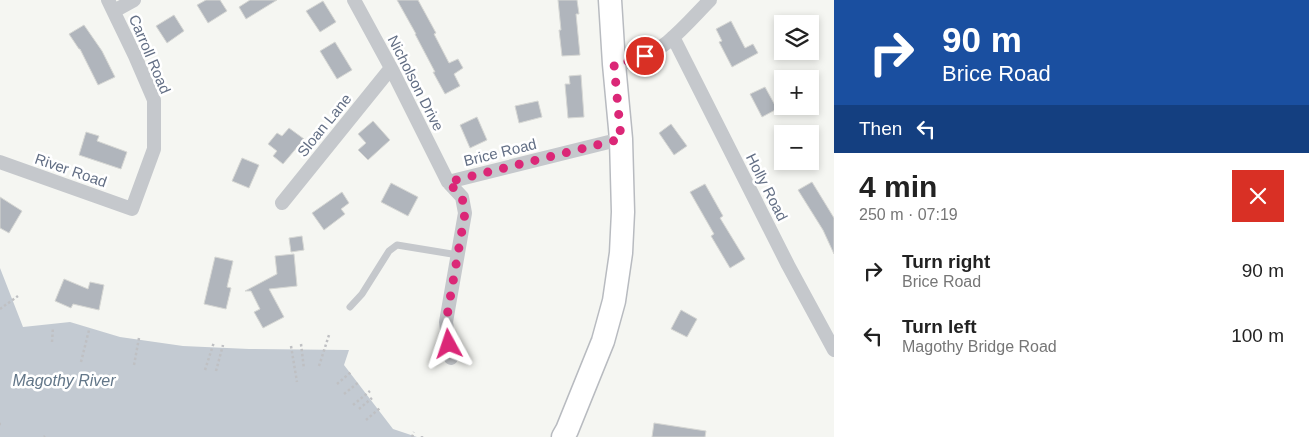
<!DOCTYPE html>
<html lang="en">
<head>
<meta charset="utf-8">
<style>
  :root { --surface:#fff; --page:#f2f2f2; --text:#222; --muted:#767676 }
  body { margin:0; font-family:Arial,sans-serif; background:var(--page); color:var(--text); height:100vh; display:flex; flex-direction:column; font-size:19px; white-space:nowrap }
  * { box-sizing:border-box; margin:0 }
  p { font-size:16px; color:var(--muted) }
  .icon { flex:none; width:28px; height:28px; fill:none; stroke:currentColor; stroke-width:2; stroke-linecap:round; stroke-linejoin:round }
  .map { position:relative; flex:1; overflow:hidden }
  .drawer { display:flex; flex-direction:column; background:var(--surface); width:475px }
  .drawer>* { flex:none }
  .banner { background:#1a4fa0; color:#fff; overflow:hidden }
  .fabs { position:absolute; left:774px; top:15px; display:grid; gap:10px }
  .fabs a { display:grid; place-items:center; width:45px; height:45px; border-radius:0px; background:var(--surface); box-shadow:0 2px 8px #0003; font-size:25px }
  .pin { position:absolute; display:grid; place-items:center; width:42px; height:42px; color:#fff; margin:-21px; border:2px solid #fff; border-radius:50%; box-shadow:0 1px 5px #0007 }
  .me { position:absolute; width:55px; margin:-28px; rotate:355deg; stroke-linejoin:round; filter:drop-shadow(0 0 4px #0008) }
  .turn { display:flex; align-items:center; gap:18px; height:105px; padding:0 25px; font-size:22px }
  .turn .icon { width:65px; height:65px; stroke-width:2.5 }
  .turn b { display:block; font-size:35px; line-height:42px }
  .then { display:flex; align-items:center; height:48px; padding:0 25px; background:#0003; gap:10px; font-size:19px }
  .round { display:grid; place-items:center; flex:none; width:52px; height:52px; border-radius:0px; background:var(--page) }
  .headline { display:flex; align-items:center; justify-content:space-between; height:85px; padding:0 25px }
  h1 { font-size:30px; font-weight:800; line-height:38px }
  ul { padding:0; list-style:none }
  li { display:flex; align-items:center; gap:15px; height:65px; padding:0 25px }
  li div { flex:1 }
  li b { display:block; font-size:19px }
  li em { font-style:normal }
  main { display:flex; flex:1; min-height:0 }
  .map>svg:first-child { display:block }
</style>
</head>
<body>
<main>
<div class="map">
<svg width="834" height="437" viewBox="0 0 834 437">
  <rect width="100%" height="100%" fill="#f5f6f2"/>
  <path fill="#c3cad2" d="M 0,268 L 23,327 L 70,322 L 120,337 L 183,346 L 249,349 L 349,350 L 344,365 L 393,429 L 417,437 L 0,437 Z"/>
  <path fill="#b0b5bc" stroke="#d6d7d4" d="M 206,0 L 220,0 L 227,11 L 208,23 L 197,5 Z
    M 250,0 L 277,0 L 246,19 L 239,7 Z
    M 397,0 L 418,0 L 436,33 L 434,34 L 449,63 L 458,59 L 463,68 L 454,74 L 460,86 L 445,94 L 433,72 L 435,72 L 415,34 L 416,34 Z
    M 558,0 L 577,0 L 579,14 L 576,14 L 580,55 L 562,56 L 559,30 L 561,30 Z
    M 323,1 L 336,22 L 320,32 L 306,11 Z
    M 174,15 L 184,31 L 167,43 L 156,26 Z
    M 731,21 L 745,48 L 753,44 L 758,53 L 732,67 L 719,42 L 722,41 L 716,29 Z
    M 84,25 L 102,51 L 115,77 L 98,85 L 80,49 L 79,49 L 69,34 Z
    M 335,42 L 352,70 L 337,79 L 320,51 Z
    M 581,75 L 584,117 L 568,118 L 565,84 L 570,84 L 569,76 Z
    M 765,87 L 777,109 L 762,117 L 750,94 Z
    M 538,101 L 542,117 L 519,123 L 515,106 Z
    M 477,117 L 487,140 L 470,148 L 460,125 Z
    M 373,121 L 390,140 L 368,160 L 358,150 L 366,143 L 358,134 Z
    M 671,124 L 687,146 L 674,155 L 659,133 Z
    M 289,128 L 304,139 L 283,164 L 273,156 L 277,151 L 268,144 L 277,133 L 282,136 Z
    M 86,132 L 99,136 L 97,141 L 127,152 L 121,169 L 79,155 Z
    M 242,158 L 259,165 L 249,188 L 232,181 Z
    M 812,182 L 834,218 L 834,254 L 823,230 L 798,190 Z
    M 391,183 L 418,197 L 408,216 L 381,202 Z
    M 705,184 L 723,216 L 720,218 L 745,259 L 730,268 L 711,236 L 714,234 L 690,192 Z
    M 342,192 L 349,203 L 341,209 L 345,214 L 324,230 L 312,213 Z
    M 0,197 L 22,211 L 9,233 L 0,228 Z
    M 302,236 L 304,250 L 291,252 L 289,238 Z
    M 294,254 L 297,286 L 269,289 L 284,317 L 263,328 L 254,312 L 260,309 L 251,291 L 245,291 L 277,274 L 275,256 Z
    M 215,257 L 233,261 L 227,287 L 231,288 L 226,309 L 204,304 Z
    M 64,279 L 88,289 L 90,282 L 104,285 L 99,310 L 73,304 L 71,308 L 55,301 Z
    M 681,310 L 697,319 L 687,337 L 671,329 Z
    M 654,423 L 706,431 L 705,437 L 652,437 Z"/>
  <g fill="none" stroke-linecap="round" stroke-linejoin="round">
    <g stroke="#b8bbc0" stroke-width="25">
      <path id="primary" d="M 563,437 L 567,430 L 603,341 L 614,301 L 621,253 L 623,212 L 621,139 L 614,64 L 610,0"/>
    </g>
    <path stroke="#bfc0c3" stroke-width="2.5" stroke-dasharray="2.5 2.5" stroke-linecap="butt" d="M 0,309 L 18,296
      M 52,342 L 53,327
      M 301,344 L 304,369
      M 291,346 L 297,382
      M 81,362 L 89,330
      M 134,365 L 139,338
      M 319,366 L 329,335
      M 205,370 L 214,342
      M 216,371 L 223,345
      M 337,384 L 351,372
      M 344,394 L 359,382
      M 353,405 L 370,391
      M 359,409 L 372,398
      M 366,420 L 380,408
      M 0,424 L 1,424
      M 44,437 L 45,436
      M 412,437 L 414,432
      M 422,437 L 422,436"/>
    <path stroke="#c5c8cc" stroke-width="7" d="M 350,307 L 362,294 L 389,251 L 397,245 L 458,255"/>
    <path stroke="#c5c8cc" stroke-width="14" d="M 354,0 L 391,68 L 448,182
      M 114,11 L 134,0
      M 673,37 L 788,265 L 834,350
      M 614,64 C 620,63 627,62 633,61 C 664,53 689,21 710,0
      M 0,162 L 132,209 L 154,149 L 154,100 L 135,56 L 108,0
      M 282,203 L 391,68
      M 451,358 L 446,322 L 465,213 L 462,197 L 448,182 L 621,139"/>
    <use href="#primary" stroke="#fff" stroke-width="22"/>
  </g>
  <g fill="none" stroke-linecap="round" stroke-linejoin="round">
    <path stroke="#db2777" stroke-width="9" stroke-dasharray="0 16.2" d="M 449,344 L 446,322 L 465,213 L 462,197 L 448,182 L 621,139 L 614,64 L 635,60 L 645,56"/>
  </g>
  <g text-anchor="middle" dominant-baseline="central" stroke-width="5" stroke-linejoin="round" paint-order="stroke">
    <g font-size="15" fill="#636f85" stroke="#fff">
      <text transform="translate(150 54) rotate(67)">Carroll Road</text>
      <text transform="translate(416 83) rotate(63)">Nicholson Drive</text>
      <text transform="translate(324 125) rotate(-51)">Sloan Lane</text>
      <text transform="translate(500 152) rotate(-14)">Brice Road</text>
      <text transform="translate(71 170) rotate(19)">River Road</text>
      <text transform="translate(767 187) rotate(63)">Holly Road</text>
    </g>
    <g font-size="16" font-style="italic" fill="#637789" stroke="#fff">
      <text x="64" y="380">Magothy River</text>
    </g>
  </g>
</svg>
<div class="fabs">
<a><svg class="icon" aria-label="layers" viewBox="0 0 24 24"><path d="M12 4l9 5-9 5-9-5zM3 14l9 5 9-5"/></svg></a>
<a>+</a>
<a>−</a>
</div>
<div class="pin" style="left:645px;top:56px;background:#d93025"><svg class="icon" aria-label="arrive" viewBox="0 0 24 24"><path d="M6 21V4h12l-3 4 3 4H6"/></svg></div>
<svg class="me" style="left:449px;top:344px" viewBox="-20 -20 40 40"><path d="M0-17L14 15 0 8-14 15z" fill="#db2777" stroke="#fff" stroke-width="4"/></svg>
</div>
<section class="drawer">
<div class="banner">
<div class="turn"><svg class="icon" aria-label="right" viewBox="0 0 24 24"><path d="M7 20v-9h11M14 6l5 5-5 5"/></svg><div><b>90 m</b>Brice Road</div></div>
<div class="then">Then<svg class="icon" aria-label="left" viewBox="0 0 24 24"><path d="M17 20v-9H6M10 6l-5 5 5 5"/></svg></div>
</div>
<div class="headline"><div><h1>4 min</h1><p>250 m · 07:19</p></div><a class="round" style="background:#d93025;color:#fff"><svg class="icon" aria-label="close" viewBox="0 0 24 24"><path d="M6 6l12 12M18 6L6 18"/></svg></a></div>
<ul>
<li><svg class="icon" aria-label="right" viewBox="0 0 24 24"><path d="M7 20v-9h11M14 6l5 5-5 5"/></svg><div><b>Turn right</b><p>Brice Road</p></div><em>90 m</em></li>
<li><svg class="icon" aria-label="left" viewBox="0 0 24 24"><path d="M17 20v-9H6M10 6l-5 5 5 5"/></svg><div><b>Turn left</b><p>Magothy Bridge Road</p></div><em>100 m</em></li>
</ul>
</section>
</main>
</body>
</html>
